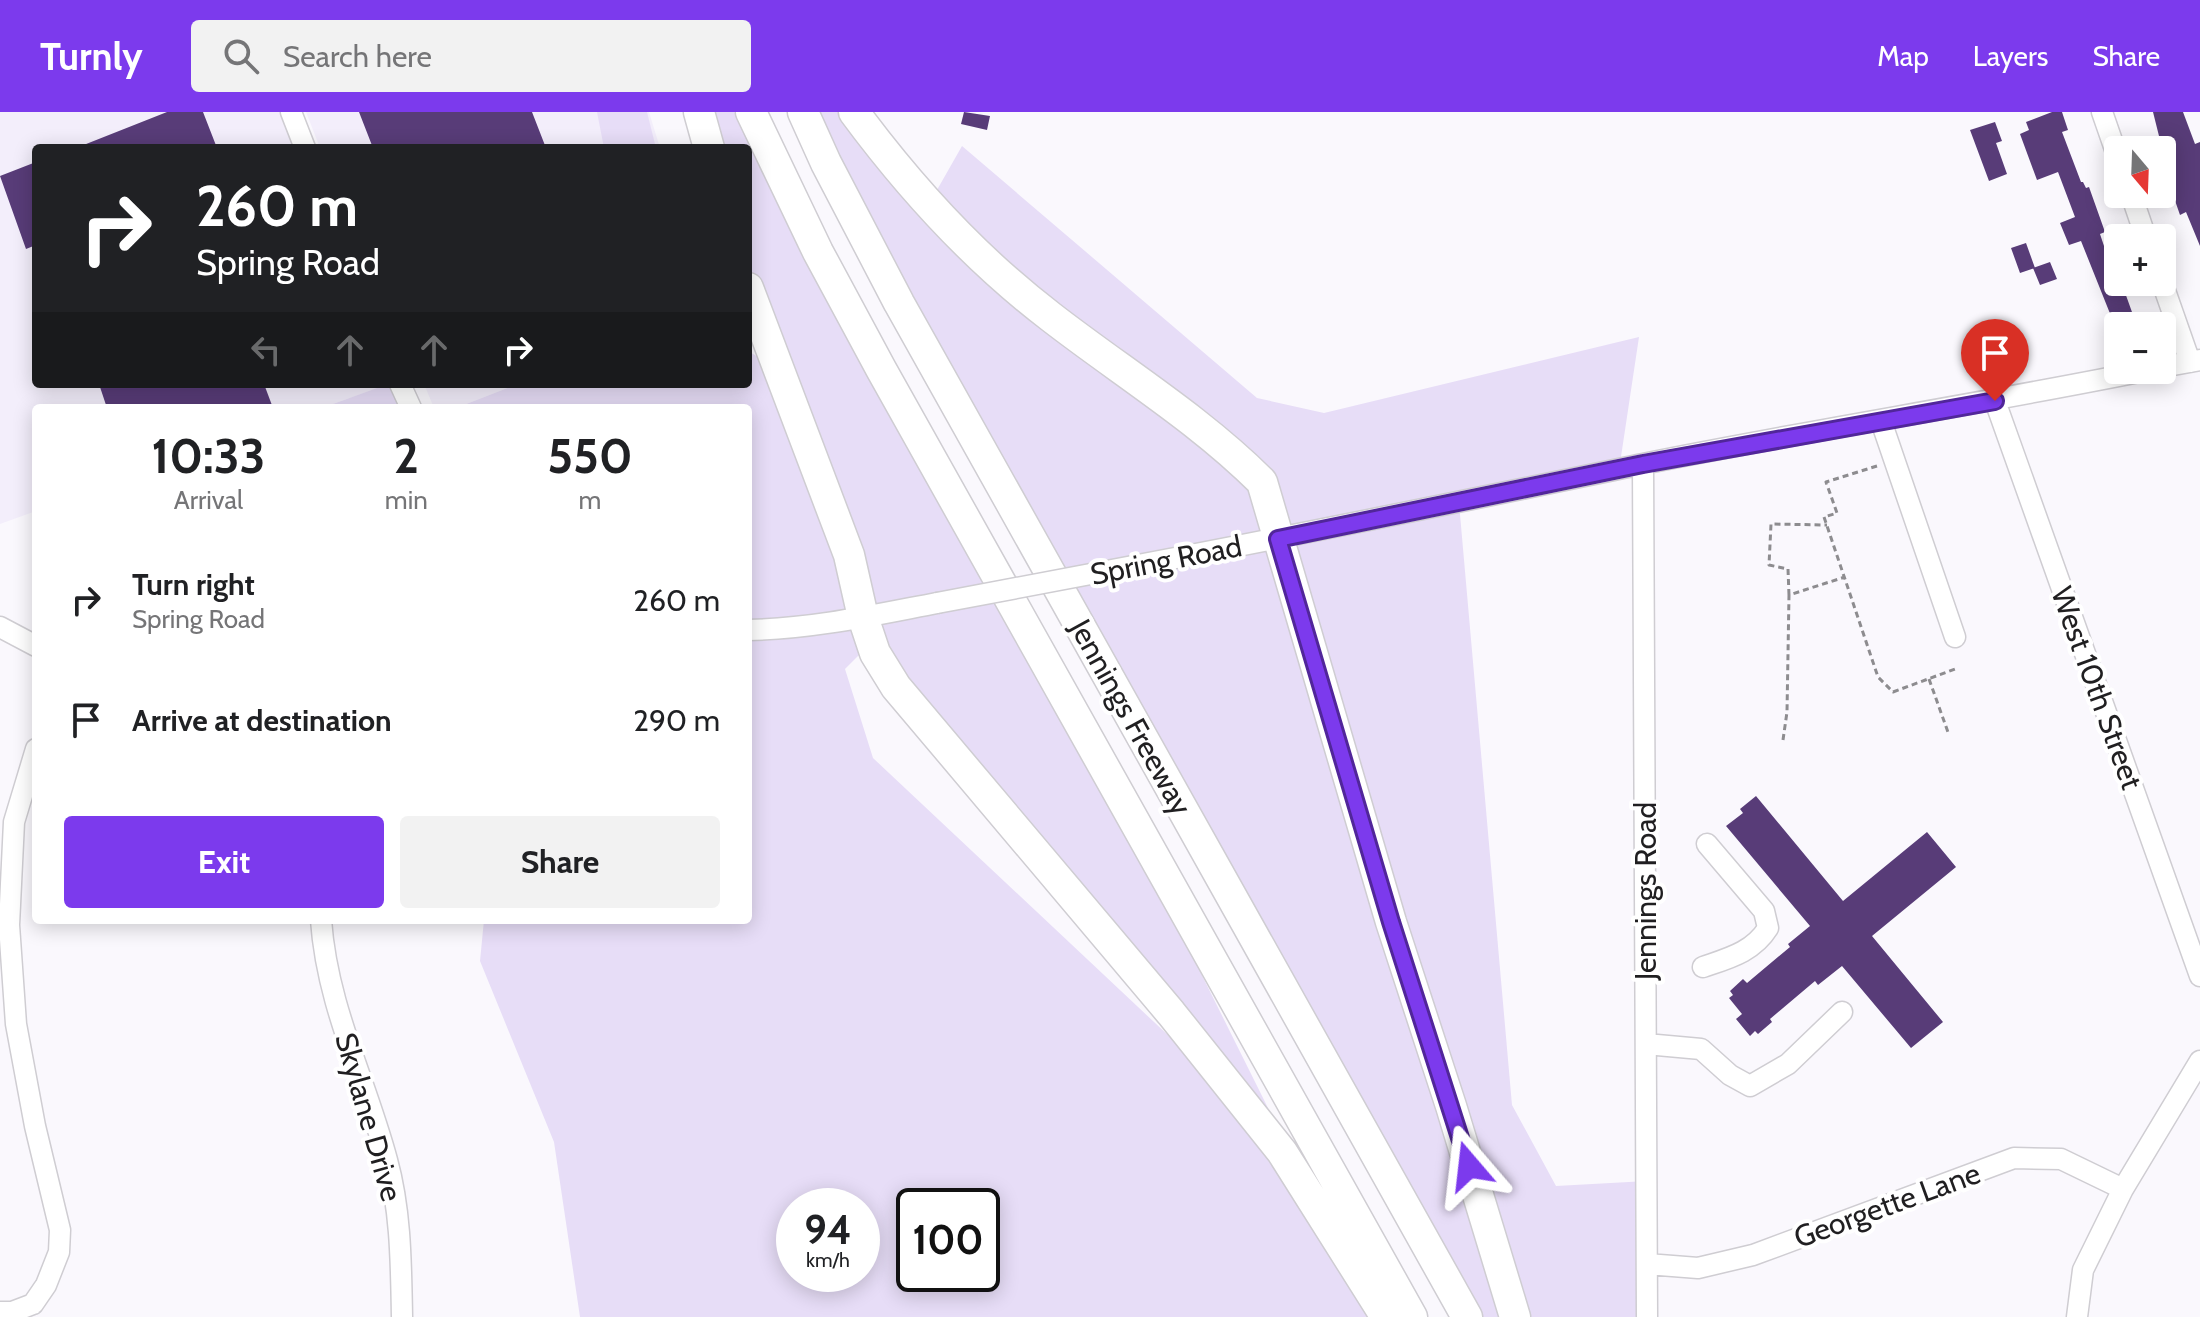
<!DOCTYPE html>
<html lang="en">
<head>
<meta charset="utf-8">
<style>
  :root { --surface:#fff; --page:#f2f2f2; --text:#202124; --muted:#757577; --accent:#7c3aed }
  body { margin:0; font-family:Cabin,sans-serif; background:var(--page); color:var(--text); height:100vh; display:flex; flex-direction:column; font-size:30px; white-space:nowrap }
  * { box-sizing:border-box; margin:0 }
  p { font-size:26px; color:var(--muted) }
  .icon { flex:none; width:44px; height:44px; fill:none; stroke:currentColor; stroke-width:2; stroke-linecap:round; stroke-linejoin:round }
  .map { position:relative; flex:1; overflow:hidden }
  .sheet { position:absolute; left:32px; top:292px; width:720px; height:520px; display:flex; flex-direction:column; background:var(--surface); border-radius:8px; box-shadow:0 4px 20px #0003 }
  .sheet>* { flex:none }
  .hud { position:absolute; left:32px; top:32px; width:720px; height:244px; border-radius:8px; box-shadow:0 4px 20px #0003; background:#202124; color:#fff; overflow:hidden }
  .needle { width:52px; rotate:161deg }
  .fabs { position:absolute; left:2104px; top:24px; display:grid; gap:16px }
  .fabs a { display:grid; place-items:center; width:72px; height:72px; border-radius:8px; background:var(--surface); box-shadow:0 4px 20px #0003; font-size:40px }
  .speed { position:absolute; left:776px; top:1076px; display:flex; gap:16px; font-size:40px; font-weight:700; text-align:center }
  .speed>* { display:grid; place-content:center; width:104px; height:104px; border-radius:50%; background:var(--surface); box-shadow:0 4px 20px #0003; line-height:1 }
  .speed small { font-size:20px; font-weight:400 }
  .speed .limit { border:4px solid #111; border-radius:12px; background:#fff; color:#111 }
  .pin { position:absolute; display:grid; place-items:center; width:68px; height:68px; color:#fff; margin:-82px -34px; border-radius:50% 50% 50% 0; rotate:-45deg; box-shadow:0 0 8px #0007 }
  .pin .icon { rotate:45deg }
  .me { position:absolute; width:88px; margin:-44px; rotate:343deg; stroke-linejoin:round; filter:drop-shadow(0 0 6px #0008) }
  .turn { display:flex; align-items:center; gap:28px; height:168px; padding:0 32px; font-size:36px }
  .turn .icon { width:104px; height:104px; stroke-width:2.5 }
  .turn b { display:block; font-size:56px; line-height:68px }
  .lanes { display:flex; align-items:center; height:76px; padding:0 32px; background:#0003; justify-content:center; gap:40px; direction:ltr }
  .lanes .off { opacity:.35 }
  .eta { display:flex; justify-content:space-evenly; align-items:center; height:136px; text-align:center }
  .eta b { font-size:48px; font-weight:800; line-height:56px }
  .button { display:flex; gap:16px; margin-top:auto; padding:16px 32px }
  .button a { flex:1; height:92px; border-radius:8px; background:var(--accent); color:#fff; font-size:32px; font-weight:800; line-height:92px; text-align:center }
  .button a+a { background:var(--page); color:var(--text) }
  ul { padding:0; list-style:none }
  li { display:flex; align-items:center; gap:24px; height:120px; padding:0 32px }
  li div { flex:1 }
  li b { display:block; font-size:30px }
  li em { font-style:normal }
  header { display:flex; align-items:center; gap:48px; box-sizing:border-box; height:112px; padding:0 40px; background:var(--accent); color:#fff }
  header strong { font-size:38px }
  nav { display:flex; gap:44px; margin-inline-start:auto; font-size:28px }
  .search { width:560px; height:72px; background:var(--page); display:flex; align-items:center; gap:20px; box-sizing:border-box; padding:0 28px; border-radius:8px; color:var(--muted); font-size:30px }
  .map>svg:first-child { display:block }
</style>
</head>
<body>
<header>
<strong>Turnly</strong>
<div class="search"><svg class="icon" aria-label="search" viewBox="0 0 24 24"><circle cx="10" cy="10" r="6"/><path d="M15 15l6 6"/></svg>Search here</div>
<nav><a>Map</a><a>Layers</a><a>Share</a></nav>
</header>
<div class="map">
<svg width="2200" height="1205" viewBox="0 0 2200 1205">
  <rect width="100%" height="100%" fill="#faf8fd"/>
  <path fill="#f3eefb" d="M 0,0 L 280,0 L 294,36 L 36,36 L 36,272 L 383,274 L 322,296 L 36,296 L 36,399 L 0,412 Z
    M 306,0 L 649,0 L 660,36 L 320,36 Z
    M 424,272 L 518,272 L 456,296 L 434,296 Z"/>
  <path fill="#e7ddf7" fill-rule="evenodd" d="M 597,0 L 647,0 L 656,36 L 604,36 Z
    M 707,0 L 734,0 L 770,42 L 1045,548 L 1269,998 L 1267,1005 L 871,531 L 845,557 L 873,646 L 1253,1003 L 1386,1205 L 580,1205 L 554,1030 L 480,849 L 484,808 L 748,808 L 748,296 L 456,296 L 518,272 L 748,272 L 748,239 L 775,255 L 748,144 L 748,36 L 717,36 ZM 794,1094 L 862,1094 L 862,1162 L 794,1162 ZM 914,1094 L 982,1094 L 982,1162 L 914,1162 Z
    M 803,0 L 854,0 L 929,92 L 962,34 L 1257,286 L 1324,301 L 1639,225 L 1619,358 L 1459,391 L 1512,993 L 1556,1074 L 1647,1069 L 1647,1205 L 1467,1205 Z
    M 388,272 L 400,272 L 411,296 L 322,296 Z"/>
  <path fill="#583c78" d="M 167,0 L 203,0 L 217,36 L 76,36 Z
    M 359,0 L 532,0 L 546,36 L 373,36 Z
    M 964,0 L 990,4 L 987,18 L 961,12 Z
    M 2052,0 L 2062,0 L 2068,18 L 2062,20 L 2081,70 L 2083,70 L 2086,76 L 2089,75 L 2105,120 L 2100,122 L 2118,176 L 2123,175 L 2137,214 L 2115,214 L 2081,129 L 2069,133 L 2060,111 L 2075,105 L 2058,60 L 2037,68 L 2020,22 L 2029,18 L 2026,10 Z
    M 2153,0 L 2183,0 L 2195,32 L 2200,30 L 2200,134 L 2186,100 L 2180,103 L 2171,77 L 2162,49 L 2162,36 Z
    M 1995,10 L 2002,29 L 1996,31 L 2007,62 L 1989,69 L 1970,18 Z
    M 36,50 L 36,133 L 26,137 L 0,64 Z
    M 2026,131 L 2035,156 L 2020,161 L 2011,136 Z
    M 2050,150 L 2057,167 L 2040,173 L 2033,156 Z
    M 99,272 L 264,272 L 273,296 L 107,296 Z
    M 1756,684 L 1843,789 L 1927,720 L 1956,755 L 1872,824 L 1943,910 L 1911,936 L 1842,854 L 1818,873 L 1815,869 L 1770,907 L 1772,910 L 1758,922 L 1755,919 L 1750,924 L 1736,907 L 1742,902 L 1729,886 L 1733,883 L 1730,879 L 1743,867 L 1747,871 L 1790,835 L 1788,832 L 1810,814 L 1726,714 L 1743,701 L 1740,697 Z"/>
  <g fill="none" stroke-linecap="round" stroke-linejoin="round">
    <g stroke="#cfcdd2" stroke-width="23">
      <path id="minor" d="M 291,0 L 305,36
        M 2102,0 L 2118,46
        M 2131,82 L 2146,126
        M 2162,170 L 2190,250
        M 2162,255 L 2200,248
        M 400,272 L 411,296
        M 1995,289 L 2200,864
        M 1881,309 L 1955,525
        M 1643,352 L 1647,1205
        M 1133,454 C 1304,422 1473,387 1643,352 C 1811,318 1981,292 2149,258
        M 0,515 L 36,534
        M 748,518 C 812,517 874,503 937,491
        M 321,808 C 327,894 365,966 387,1048 C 401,1099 401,1152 402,1205
        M 1703,855 C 1729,846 1753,840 1768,816 L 1764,799 L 1707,732
        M 1646,932 L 1701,937 L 1730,963 L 1750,974 L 1788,952 L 1842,900
        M 1647,1152 L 1698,1156 L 1753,1143 L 2014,1046 L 2061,1047 L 2123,1077
        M 33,1192 L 46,1173 L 59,1140 L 60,1118 L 35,1014 L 16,912 L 9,813 L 14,710 L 36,637
        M 0,1200 L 12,1200 L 33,1192
        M 2077,1205 L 2083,1158 L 2123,1077 L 2200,949"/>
    </g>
    <g stroke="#cfcdd2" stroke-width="33">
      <path id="highway" d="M 699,0 L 709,36
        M 751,0 L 818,140 L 881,257 L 1412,1205
        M 803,0 L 826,51 L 899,191 L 1467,1205
        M 854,0 C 911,77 975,147 1051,205 C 1122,260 1199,307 1262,370 L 1391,810 L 1451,994 L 1515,1205
        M 748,176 L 849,443 L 863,505 L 875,541 L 896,575 L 1171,901 L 1282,1040 L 1386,1205"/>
    </g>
    <path stroke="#8d8c8f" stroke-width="3" stroke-dasharray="6 4" stroke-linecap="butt" d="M 1877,354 L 1826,370 L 1837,401 L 1824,405 L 1878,565 L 1893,580 L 1955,557
      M 1789,483 L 1788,457 L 1769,453 L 1771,412 L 1827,413
      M 1929,567 L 1949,623
      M 1783,628 L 1787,600 L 1789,483 L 1845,465"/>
    <use href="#minor" stroke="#fff" stroke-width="20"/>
    <use href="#highway" stroke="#fff" stroke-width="30"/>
    <g stroke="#cfcdd2" stroke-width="23" stroke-linecap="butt">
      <path id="minor-bridge" d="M 937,491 L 1133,454"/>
    </g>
    <use href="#minor-bridge" stroke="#fff" stroke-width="20"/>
  </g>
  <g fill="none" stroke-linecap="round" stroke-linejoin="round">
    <g stroke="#51269a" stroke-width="20">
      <path id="route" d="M 1469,1054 L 1391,810 L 1278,427 L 1643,352 L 1995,289"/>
    </g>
    <use href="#route" stroke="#7c3aed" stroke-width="14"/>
  </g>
  <g text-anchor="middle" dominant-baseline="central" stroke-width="8" stroke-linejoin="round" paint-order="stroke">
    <g font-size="30" fill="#201f21" stroke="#fff">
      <text transform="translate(1166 448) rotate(-11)">Spring Road</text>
      <text transform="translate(2097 576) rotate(70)">West 10th Street</text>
      <text transform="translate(1131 605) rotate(61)">Jennings Freeway</text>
      <text transform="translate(1645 779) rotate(-90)">Jennings Road</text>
      <text transform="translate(369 1005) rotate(74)">Skylane Drive</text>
      <text transform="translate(1887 1093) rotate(-20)">Georgette Lane</text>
    </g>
  </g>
</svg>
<div class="fabs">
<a><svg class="needle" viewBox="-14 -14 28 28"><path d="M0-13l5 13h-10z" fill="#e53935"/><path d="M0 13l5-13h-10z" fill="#757577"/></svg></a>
<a>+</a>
<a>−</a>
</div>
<div class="speed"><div>94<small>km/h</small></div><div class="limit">100</div></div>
<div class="pin" style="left:1995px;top:289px;background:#d93025"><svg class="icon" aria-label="arrive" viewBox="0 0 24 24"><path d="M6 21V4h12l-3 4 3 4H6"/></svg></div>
<svg class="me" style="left:1469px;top:1054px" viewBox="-20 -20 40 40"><path d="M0-17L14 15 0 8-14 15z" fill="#7c3aed" stroke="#fff" stroke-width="4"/></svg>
<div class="hud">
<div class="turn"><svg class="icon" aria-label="right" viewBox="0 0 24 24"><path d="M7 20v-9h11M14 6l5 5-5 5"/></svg><div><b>260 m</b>Spring Road</div></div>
<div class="lanes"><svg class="icon off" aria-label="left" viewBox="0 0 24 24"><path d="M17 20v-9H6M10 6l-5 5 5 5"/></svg><svg class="icon off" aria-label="ahead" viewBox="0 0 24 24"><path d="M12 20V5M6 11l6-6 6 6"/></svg><svg class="icon off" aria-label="ahead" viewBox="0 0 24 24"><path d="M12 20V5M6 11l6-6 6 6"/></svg><svg class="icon" aria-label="right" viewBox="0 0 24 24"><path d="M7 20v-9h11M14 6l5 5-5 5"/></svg></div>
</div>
<section class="sheet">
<div class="eta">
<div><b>10:33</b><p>Arrival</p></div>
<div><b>2</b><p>min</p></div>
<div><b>550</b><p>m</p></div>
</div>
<ul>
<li><svg class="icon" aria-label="right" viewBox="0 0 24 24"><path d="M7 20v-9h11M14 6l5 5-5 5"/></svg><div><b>Turn right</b><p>Spring Road</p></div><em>260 m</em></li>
<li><svg class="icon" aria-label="arrive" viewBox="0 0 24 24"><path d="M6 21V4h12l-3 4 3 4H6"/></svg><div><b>Arrive at destination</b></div><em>290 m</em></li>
</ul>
<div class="button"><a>Exit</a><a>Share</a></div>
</section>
</div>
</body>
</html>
